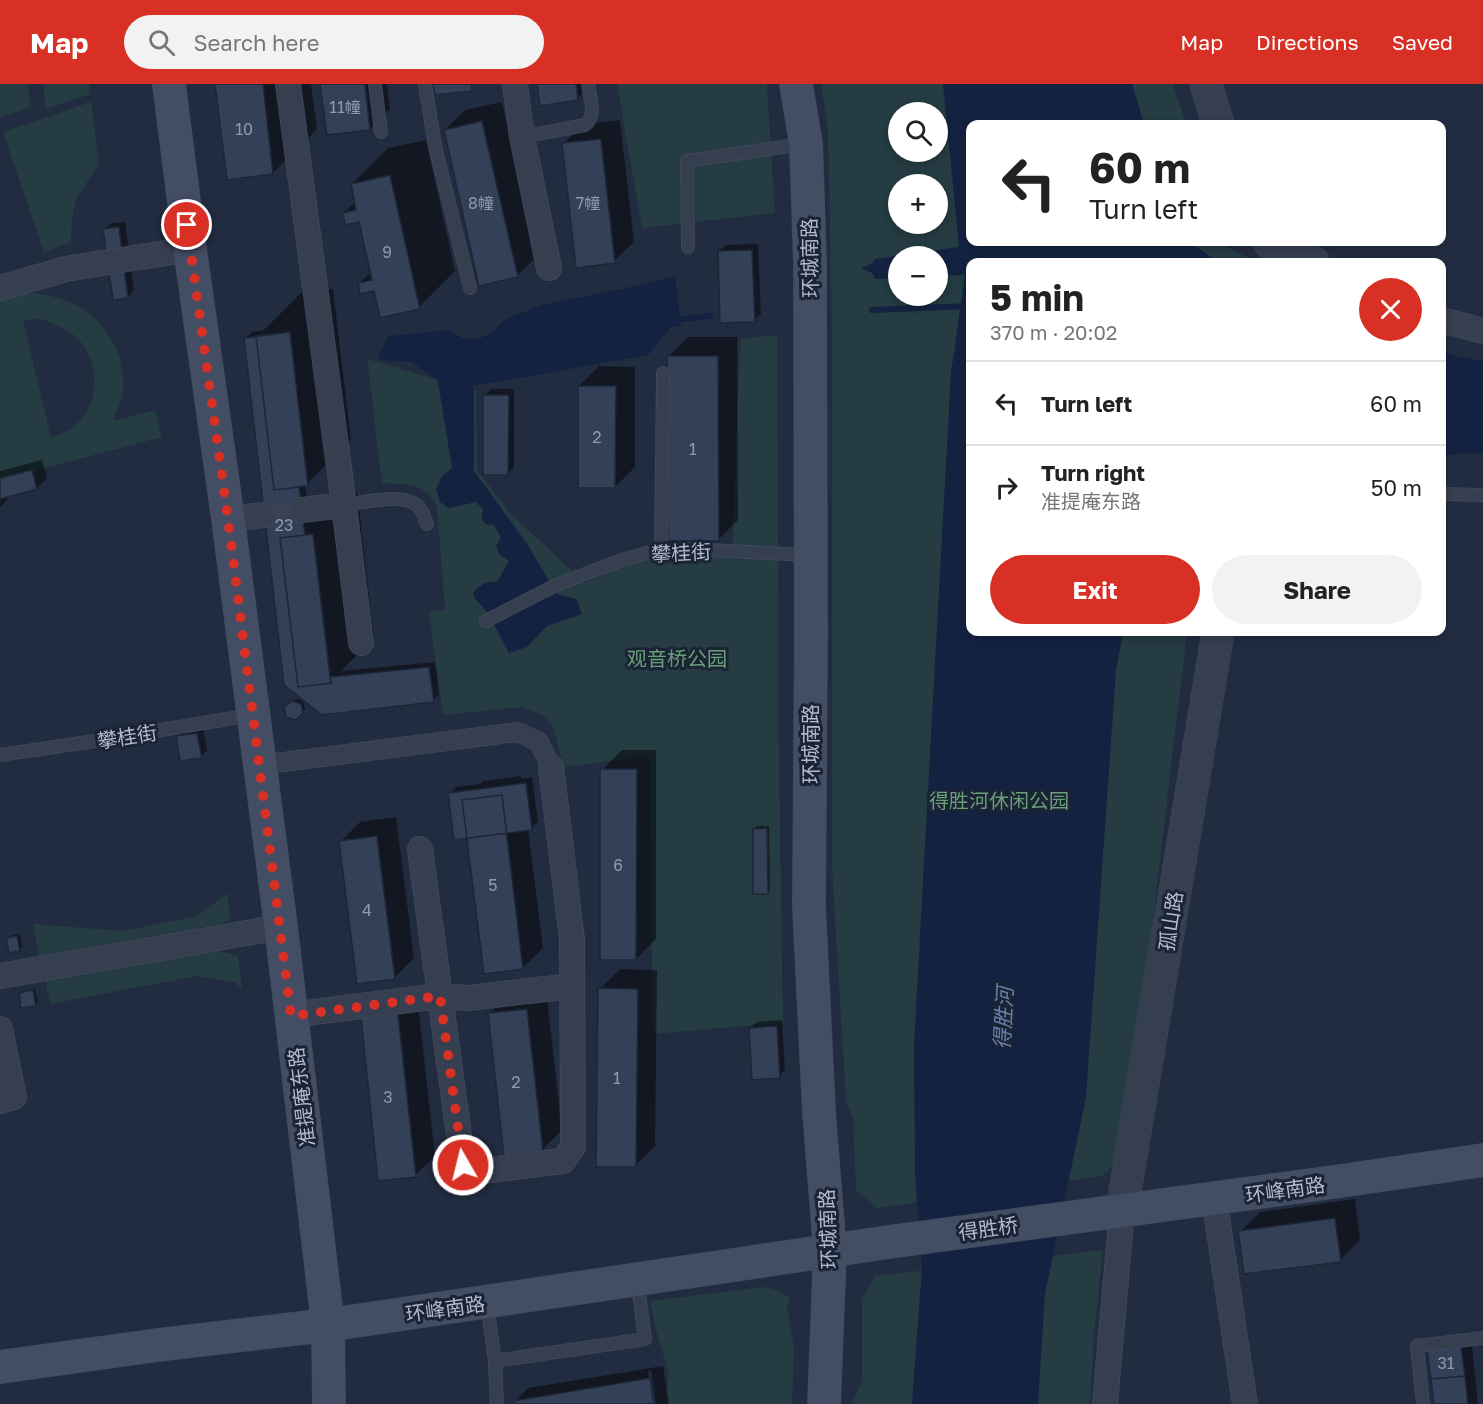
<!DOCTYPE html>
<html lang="en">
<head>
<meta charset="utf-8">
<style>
  :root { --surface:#fff; --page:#f2f2f2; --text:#222; --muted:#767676; --line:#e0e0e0; --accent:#d93025 }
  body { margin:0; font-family:"Golos Text","Noto Sans SC",sans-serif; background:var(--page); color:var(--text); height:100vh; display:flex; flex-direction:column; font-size:22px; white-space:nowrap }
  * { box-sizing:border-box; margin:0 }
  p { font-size:20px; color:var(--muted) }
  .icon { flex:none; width:33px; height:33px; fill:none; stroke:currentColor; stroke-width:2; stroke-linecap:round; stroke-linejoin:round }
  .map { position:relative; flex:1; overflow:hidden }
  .side { position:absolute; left:966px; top:174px; width:480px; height:378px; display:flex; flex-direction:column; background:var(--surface); border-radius:12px; box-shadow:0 3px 9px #0003 }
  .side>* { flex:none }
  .hud { position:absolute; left:966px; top:36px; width:480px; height:126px; border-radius:12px; box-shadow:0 3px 9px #0003; background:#fff; color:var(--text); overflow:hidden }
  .controls { position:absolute; left:888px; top:18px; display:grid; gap:12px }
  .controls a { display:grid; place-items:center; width:60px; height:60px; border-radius:50%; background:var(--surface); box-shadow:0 3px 9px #0003; font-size:30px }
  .pin { position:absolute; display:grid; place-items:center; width:51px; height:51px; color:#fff; margin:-26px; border:3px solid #fff; border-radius:50%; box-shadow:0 2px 6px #0007 }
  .me { position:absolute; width:66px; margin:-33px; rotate:352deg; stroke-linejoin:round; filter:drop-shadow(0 0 4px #0008) }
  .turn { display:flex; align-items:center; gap:21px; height:126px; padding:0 24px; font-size:27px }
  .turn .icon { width:78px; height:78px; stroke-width:2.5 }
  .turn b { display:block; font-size:42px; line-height:51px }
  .round { display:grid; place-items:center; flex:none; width:63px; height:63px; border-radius:32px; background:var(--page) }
  .summary { display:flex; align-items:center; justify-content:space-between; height:102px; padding:0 24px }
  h1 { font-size:36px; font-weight:700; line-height:45px }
  .action { display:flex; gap:12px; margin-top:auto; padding:12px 24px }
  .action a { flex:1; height:69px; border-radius:36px; background:var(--accent); color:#fff; font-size:24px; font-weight:700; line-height:69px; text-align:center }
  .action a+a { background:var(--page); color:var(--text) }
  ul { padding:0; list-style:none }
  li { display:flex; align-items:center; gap:18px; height:84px; padding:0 24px; border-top:2px solid var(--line) }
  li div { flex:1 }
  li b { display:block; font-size:22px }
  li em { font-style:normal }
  header { display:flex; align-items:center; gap:36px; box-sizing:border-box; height:84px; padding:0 30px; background:var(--accent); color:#fff }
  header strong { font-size:28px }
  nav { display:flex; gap:33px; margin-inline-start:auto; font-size:21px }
  .search { width:420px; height:54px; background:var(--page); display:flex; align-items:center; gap:15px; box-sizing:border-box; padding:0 21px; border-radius:33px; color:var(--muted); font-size:22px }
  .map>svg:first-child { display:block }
</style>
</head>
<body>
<header>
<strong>Map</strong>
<div class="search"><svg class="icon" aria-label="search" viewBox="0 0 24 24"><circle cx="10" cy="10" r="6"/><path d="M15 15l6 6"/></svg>Search here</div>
<nav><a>Map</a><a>Directions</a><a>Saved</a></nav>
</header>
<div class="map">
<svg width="1483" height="1320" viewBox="0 0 1483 1320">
  <rect width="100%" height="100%" fill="#222c41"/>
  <path fill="#243c42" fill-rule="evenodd" d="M 0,0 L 28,0 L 30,23 L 0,34 Z
    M 43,0 L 89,0 L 90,10 L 46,25 Z
    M 617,0 L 767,0 L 775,129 L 642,144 Z
    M 821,0 L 1173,0 L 1186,40 L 970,40 L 970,158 L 1224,158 L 1226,162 L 1256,178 L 970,178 L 970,548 L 1187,548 L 1125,1072 L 1102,1092 L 877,1124 L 856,1106 L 853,1033 L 846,1016 L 832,785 L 832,260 L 828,46 ZM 898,28 L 938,28 L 938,68 L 898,68 ZM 898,100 L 938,100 L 938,140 L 898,140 ZM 898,172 L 938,172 L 938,212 L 898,212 Z
    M 91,18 L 99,80 L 76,115 L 72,135 L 71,158 L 44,168 L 3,48 Z
    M 35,209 C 73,215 99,227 116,264 C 121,277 124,292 123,305 C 122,316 117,327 113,337 L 155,326 L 162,353 L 0,396 L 0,215 L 14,211 ZM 41,235 C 55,240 68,245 78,255 C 100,277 100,320 76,341 C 69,347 60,350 51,354 L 23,236 Z
    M 777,251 L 779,677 L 783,939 L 653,950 L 650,672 L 564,683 L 553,642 L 542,631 L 521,623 L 443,631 L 429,528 L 445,525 L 438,435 C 438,431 438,425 436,421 C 426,398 402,401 382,399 L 367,275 L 476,307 L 477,386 L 509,428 L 585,499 L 644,473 L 703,470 L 732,473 L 740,255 Z
    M 228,809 L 230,836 L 220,840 L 39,872 L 33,840 L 124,847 L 197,832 Z
    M 219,867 L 238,872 L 242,905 L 235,898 L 197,892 L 50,920 L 45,895 Z
    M 1103,1166 L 1094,1249 L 1090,1320 L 852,1320 L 862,1297 L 862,1215 L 875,1192 Z
    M 765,1203 L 780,1207 L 790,1214 L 787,1222 L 794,1265 L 792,1320 L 667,1320 L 668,1287 L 656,1246 L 650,1217 Z"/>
  <path fill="#132240" d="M 943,0 L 1132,0 L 1144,40 L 970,40 L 970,158 L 1189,158 L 1211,173 L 1221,178 L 970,178 L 970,548 L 1123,548 L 1116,586 L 1086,1013 L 1045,1210 L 1038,1320 L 912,1320 L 922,1184 L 915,1090 L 914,961 L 951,289 L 965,191 L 938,192 L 938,172 L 898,172 L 898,194 L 875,195 L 872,189 L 861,184 L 872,180 L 875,175 L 959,163 Z
    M 675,192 L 681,242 L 671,243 L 648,271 L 474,302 L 474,387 L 526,458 L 557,510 L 576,515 L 582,530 L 547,542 L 527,563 L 509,569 L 488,529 L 474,513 L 473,509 C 481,500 486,497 497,498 L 509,477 L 499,470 L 496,462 L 501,454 L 494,441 L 485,440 L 482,435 L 483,425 L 476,418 L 449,424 L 440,418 L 436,405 L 442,392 L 452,384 L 438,297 L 412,278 L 379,276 L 380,268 L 389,252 L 449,246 L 462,254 L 478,255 L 491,249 L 506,235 L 542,221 L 622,205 Z
    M 1442,268 L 1450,271 L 1483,277 L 1483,370 L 1472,369 L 1442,371 Z"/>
  <path fill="#0007" d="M 217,0 L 311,0 L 317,45 L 273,89 Z
    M 322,0 L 387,0 L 390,25 L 370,45 Z
    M 538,0 L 592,0 L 577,15 Z
    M 502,18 L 537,172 L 517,192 L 445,46 L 465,26 Z
    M 620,36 L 634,158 L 614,177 L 563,60 L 583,40 Z
    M 426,56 L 455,187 L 419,223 L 360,199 L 371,188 L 360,136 L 344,129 L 356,117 L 352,100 L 388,64 Z
    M 125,138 L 134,206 L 128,213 L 105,146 L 111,139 Z
    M 758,160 L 761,230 L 754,236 L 719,167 L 726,161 Z
    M 333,205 L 351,356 L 307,400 L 305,400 L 309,428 L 326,411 L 357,407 L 374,554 L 341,587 L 435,578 L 439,610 L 433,616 L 322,629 L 245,254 L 252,248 L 264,246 L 301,209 Z
    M 688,253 L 737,253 L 738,436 L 718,456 L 668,273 Z
    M 599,282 L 635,283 L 635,383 L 615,403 L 579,302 Z
    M 491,305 L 514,305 L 514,383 L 508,390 L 484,312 Z
    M 42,376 L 47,394 L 37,404 L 7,412 L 7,416 L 0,423 L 0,387 Z
    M 296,615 L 303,617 L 305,625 L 295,634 L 286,624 Z
    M 203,643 L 207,666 L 201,672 L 177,653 L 184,646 Z
    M 622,666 L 656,666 L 656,855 L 636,875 L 602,686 Z
    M 521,692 L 522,695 L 532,693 L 538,738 L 531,744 L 528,745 L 543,864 L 523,884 L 450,710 L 456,703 L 480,700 L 484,697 Z
    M 396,733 L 414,874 L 394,894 L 340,758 L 360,738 Z
    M 757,742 L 769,742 L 770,805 L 767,808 L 754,745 Z
    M 20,850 L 22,863 L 20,866 L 7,855 L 10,852 Z
    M 620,885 L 657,886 L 655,1062 L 635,1082 L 600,905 Z
    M 35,905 L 38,918 L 35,921 L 21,910 L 23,907 Z
    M 546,906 L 562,1046 L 542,1066 L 489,930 L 509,910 Z
    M 417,911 L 435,1072 L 415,1091 L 362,935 Z
    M 782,936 L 785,986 L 779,992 L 750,944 L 757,938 Z
    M 1355,1115 L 1360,1156 L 1340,1176 L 1240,1148 L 1260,1128 Z
    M 1471,1252 L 1478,1320 L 1435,1320 L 1429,1266 Z
    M 663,1282 L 669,1320 L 656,1320 L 651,1287 L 648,1287 L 653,1320 L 515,1320 L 515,1317 L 528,1304 Z"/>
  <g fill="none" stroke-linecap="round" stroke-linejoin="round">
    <path stroke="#132240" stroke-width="6" d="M 872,226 L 970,222
      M 674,236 L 710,232"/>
  </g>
  <path fill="#334057" stroke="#1d2637" stroke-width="1.5" d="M 215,0 L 263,0 L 273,90 L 227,96 Z
    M 320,0 L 365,0 L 370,46 L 327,51 Z
    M 433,0 L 471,0 L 472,7 L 435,11 Z
    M 537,0 L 576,0 L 578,16 L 540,22 Z
    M 482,37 L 518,193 L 479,202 L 444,46 Z
    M 601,55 L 615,179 L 576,184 L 562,59 Z
    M 390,91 L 420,225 L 380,234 L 374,207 L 360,210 L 358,199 L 372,196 L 359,138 L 345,141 L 343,129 L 356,126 L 351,100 Z
    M 119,143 L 128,214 L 113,216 L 103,145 Z
    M 752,166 L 755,238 L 720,239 L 718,167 Z
    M 290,248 L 308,402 L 274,406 L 256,252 Z
    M 290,248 L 308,402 L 299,403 L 305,451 L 313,450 L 330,593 L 429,583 L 434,618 L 322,631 L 284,601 L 244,254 Z
    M 667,272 L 718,272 L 719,457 L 668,457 Z
    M 578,302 L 616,302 L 615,404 L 578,404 Z
    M 483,311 L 509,311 L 508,391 L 483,391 Z
    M 32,386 L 37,405 L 0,415 L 0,394 Z
    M 313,450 L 331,599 L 298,603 L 280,454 Z
    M 292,617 L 301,620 L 303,629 L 296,636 L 286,633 L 284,623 Z
    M 197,649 L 202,674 L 180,677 L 176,652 Z
    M 600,685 L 637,685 L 636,876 L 600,876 Z
    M 526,699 L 532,746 L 454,756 L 448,709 Z
    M 502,711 L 523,885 L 484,890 L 462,716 Z
    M 767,744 L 768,810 L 753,810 L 753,745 Z
    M 377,752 L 395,895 L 357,900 L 339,757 Z
    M 17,852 L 20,867 L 9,869 L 6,854 Z
    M 598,904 L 638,905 L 636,1083 L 596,1083 Z
    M 33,906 L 36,922 L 21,924 L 19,909 Z
    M 527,925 L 543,1067 L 504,1072 L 488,929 Z
    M 398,930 L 416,1093 L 378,1097 L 361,934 Z
    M 777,942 L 780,994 L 752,996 L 749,944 Z
    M 1335,1134 L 1341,1178 L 1244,1190 L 1238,1147 Z
    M 1461,1262 L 1465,1292 L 1431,1295 L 1427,1265 Z
    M 1465,1292 L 1468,1320 L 1434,1320 L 1431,1295 Z
    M 650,1294 L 654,1320 L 514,1320 L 513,1317 Z"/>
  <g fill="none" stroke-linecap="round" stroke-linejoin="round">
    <path stroke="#384156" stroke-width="24" stroke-dasharray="24 12" stroke-linecap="butt" d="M 264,431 L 302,426"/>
    <g stroke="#3f4859" stroke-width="14">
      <path id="service" d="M 375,0 L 381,48
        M 425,0 L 435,62 L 470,204
        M 522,53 L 585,41 C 597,32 590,14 588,0
        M 688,163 L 687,77 L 804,60
        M 1442,410 L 1483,411
        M 344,421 C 362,419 400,409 415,420 C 422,424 424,433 427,440
        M 661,468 L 663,289
        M 486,537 L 556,501 L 625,475 L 647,469 L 689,465 L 809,471
        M 0,671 L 101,656 L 252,631
        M 487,1219 L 495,1277 L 645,1255 L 637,1195
        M 495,1277 L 497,1320
        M 1423,1320 L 1417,1262 L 1483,1254"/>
    </g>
    <g stroke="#3f4859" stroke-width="20">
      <path id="pedestrian" d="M 260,681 L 518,648 L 539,658 L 551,683"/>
    </g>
    <g stroke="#3f4859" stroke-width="26">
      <path id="minor" d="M 288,0 L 344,421 L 361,559
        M 515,0 L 522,53 L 549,184
        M 0,204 L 66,185 L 190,165
        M 1442,236 L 1483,247
        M 302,426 L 344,421
        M 228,435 L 264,431
        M 420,765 L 463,1081 L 468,1089 L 563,1077 L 573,1063 L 572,855 L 551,683
        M 0,892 L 281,843
        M 291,931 L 440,912 L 468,914 L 572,902
        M 0,945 L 14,1013 L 0,1017
        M 1214,1114 L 1245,1320
        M 1105,1320 L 1122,1126"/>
    </g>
    <g stroke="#3f4859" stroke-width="33">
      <path id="tertiary" d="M 1206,0 L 1218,40
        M 1269,158 L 1280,167 L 1313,178
        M 1122,1126 L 1218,548"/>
    </g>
    <g stroke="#3f4859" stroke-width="34">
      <path id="secondary" d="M 169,0 L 190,165 L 228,435 L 281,843 L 328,1241 L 329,1320
        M 796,0 L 806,60 L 810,179 L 811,551 L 809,822 L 819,1028 L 830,1167 L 824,1320
        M 0,1283 L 158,1261 L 328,1241 L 889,1158 L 1341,1097 L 1483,1076"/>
    </g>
    <use href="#service" stroke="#363f50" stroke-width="12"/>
    <use href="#pedestrian" stroke="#363f50" stroke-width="18"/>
    <use href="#minor" stroke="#363f50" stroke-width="24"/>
    <use href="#tertiary" stroke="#363f50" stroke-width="32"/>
    <use href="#secondary" stroke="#434d64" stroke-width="33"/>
  </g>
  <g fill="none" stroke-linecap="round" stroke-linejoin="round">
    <path stroke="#d93025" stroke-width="10" stroke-dasharray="0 18" d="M 187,141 L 228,435 L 291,932 L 440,912 L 463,1081"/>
  </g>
  <g text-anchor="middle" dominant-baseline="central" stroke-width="6" stroke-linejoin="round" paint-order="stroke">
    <g font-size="16" fill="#909aac">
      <text x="345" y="23">11幢</text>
      <text x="244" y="45">10</text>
      <text x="481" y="119">8幢</text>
      <text x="588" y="119">7幢</text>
      <text x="387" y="168">9</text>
      <text x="597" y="353">2</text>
      <text x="693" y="365">1</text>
      <text x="284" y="441">23</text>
      <text x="618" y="781">6</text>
      <text x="493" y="801">5</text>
      <text x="367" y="826">4</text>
      <text x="617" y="994">1</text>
      <text x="516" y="998">2</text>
      <text x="388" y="1013">3</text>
      <text x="1446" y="1279">31</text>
    </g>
    <g font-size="20" fill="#b2bacb" stroke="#1b2435">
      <text transform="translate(809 174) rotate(-91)">环城南路</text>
      <text transform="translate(681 468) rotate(-3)">攀桂街</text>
      <text transform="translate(127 652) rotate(-9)">攀桂街</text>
      <text transform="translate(810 660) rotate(-90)">环城南路</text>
      <text transform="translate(1170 837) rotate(-81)">孤山路</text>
      <text transform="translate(301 1013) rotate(-97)">准提庵东路</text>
      <text transform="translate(1285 1105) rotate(-8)">环峰南路</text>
      <text transform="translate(988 1144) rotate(-8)">得胜桥</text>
      <text transform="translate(827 1145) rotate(-92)">环城南路</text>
      <text transform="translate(445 1224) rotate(-8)">环峰南路</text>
    </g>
    <g font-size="20" fill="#679f78" stroke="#1b2435">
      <text x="677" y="574">观音桥公园</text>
      <text x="999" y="716">得胜河休闲公园</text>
    </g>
    <g font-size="21" font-style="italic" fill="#6780ae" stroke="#1b2435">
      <text transform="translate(1003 934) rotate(-87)">得胜河</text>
    </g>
  </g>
</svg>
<div class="controls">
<a><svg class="icon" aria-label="search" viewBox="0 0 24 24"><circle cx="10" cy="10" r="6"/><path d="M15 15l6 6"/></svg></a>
<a>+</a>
<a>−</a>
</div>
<div class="pin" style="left:187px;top:141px;background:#d93025"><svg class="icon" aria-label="arrive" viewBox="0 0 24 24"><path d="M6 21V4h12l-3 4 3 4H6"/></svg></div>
<svg class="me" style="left:463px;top:1081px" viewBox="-20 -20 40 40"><circle r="17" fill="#d93025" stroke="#fff" stroke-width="3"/><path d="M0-11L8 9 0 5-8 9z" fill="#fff"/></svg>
<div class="hud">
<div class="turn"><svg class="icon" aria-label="left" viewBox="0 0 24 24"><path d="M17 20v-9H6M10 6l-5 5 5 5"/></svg><div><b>60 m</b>Turn left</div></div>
</div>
<section class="side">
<div class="summary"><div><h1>5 min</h1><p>370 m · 20:02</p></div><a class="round" style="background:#d93025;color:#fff"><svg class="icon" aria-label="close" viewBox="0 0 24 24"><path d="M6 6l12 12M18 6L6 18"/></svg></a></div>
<ul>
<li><svg class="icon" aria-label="left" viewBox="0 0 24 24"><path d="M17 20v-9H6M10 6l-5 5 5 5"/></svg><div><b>Turn left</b></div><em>60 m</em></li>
<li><svg class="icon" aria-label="right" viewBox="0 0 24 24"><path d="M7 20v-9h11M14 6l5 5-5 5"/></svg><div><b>Turn right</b><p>准提庵东路</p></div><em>50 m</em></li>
</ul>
<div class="action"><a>Exit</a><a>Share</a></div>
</section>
</div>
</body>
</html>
